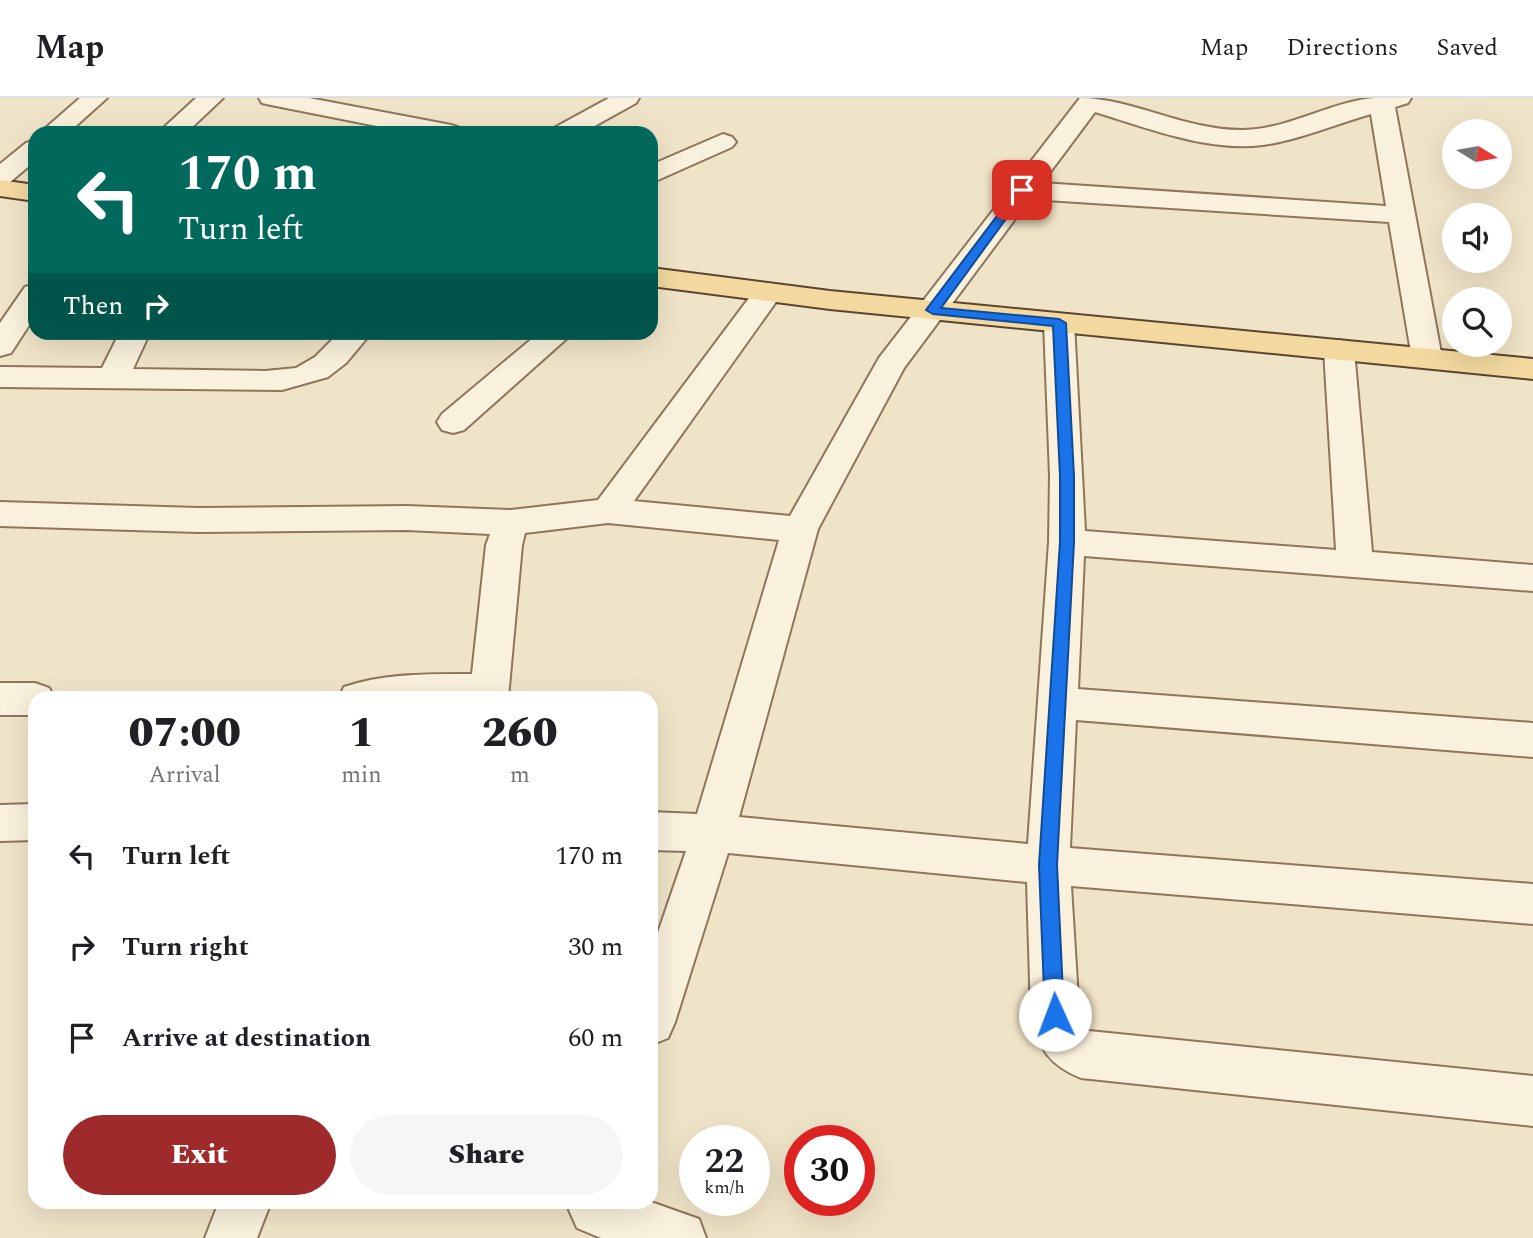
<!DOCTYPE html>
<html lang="en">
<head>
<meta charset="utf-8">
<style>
  :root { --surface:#fff; --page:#f6f6f6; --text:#202124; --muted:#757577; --line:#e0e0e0; --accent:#9e2a2b }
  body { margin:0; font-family:Spectral,serif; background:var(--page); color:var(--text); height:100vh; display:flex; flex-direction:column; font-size:26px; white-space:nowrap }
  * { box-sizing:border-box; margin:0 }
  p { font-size:23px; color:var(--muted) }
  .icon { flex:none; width:38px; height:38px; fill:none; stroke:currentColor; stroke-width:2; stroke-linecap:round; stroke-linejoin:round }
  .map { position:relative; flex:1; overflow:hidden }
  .sheet { position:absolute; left:28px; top:593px; width:630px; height:518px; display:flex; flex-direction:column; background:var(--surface); border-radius:21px; box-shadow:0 7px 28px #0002 }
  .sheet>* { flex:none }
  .banner { position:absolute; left:28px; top:28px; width:630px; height:214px; border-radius:21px; box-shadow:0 7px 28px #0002; background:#00695c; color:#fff; overflow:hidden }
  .needle { width:46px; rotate:101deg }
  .buttons { position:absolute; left:1442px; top:21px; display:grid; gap:14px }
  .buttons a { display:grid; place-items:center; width:70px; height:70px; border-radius:50%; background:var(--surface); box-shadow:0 7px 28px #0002; font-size:35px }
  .speed { position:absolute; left:679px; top:1027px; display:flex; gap:14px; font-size:35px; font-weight:700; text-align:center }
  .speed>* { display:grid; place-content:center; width:91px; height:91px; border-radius:50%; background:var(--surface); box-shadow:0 7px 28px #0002; line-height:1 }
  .speed small { font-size:18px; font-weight:400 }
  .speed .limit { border:10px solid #d22; background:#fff; color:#111 }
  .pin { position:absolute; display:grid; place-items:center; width:60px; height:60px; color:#fff; margin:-30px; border-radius:14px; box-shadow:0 4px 10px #0006 }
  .me { position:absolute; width:77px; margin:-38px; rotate:358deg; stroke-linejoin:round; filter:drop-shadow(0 0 5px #0008) }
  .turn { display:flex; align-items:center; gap:24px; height:147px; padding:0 35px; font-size:32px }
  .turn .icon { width:91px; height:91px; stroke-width:2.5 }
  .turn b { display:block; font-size:49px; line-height:60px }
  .then { display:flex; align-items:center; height:66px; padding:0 35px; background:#0003; gap:14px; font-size:26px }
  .eta { display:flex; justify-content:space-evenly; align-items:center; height:119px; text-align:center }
  .eta b { font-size:42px; font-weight:800; line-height:49px }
  .button { display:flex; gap:14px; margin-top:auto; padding:14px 35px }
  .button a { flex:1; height:80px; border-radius:42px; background:var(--accent); color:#fff; font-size:28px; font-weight:800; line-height:80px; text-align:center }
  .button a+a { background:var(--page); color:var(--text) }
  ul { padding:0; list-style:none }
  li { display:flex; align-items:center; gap:21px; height:91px; padding:0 35px }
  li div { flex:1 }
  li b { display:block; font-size:26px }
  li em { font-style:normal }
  header { display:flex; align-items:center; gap:42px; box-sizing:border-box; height:98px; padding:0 35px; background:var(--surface); border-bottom:2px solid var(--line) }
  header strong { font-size:33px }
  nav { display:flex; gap:38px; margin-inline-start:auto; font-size:24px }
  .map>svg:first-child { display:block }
</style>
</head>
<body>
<header>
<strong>Map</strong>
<nav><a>Map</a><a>Directions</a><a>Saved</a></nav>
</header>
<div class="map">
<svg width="1533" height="1140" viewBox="0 0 1533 1140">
  <rect width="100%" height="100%" fill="#f0e4c8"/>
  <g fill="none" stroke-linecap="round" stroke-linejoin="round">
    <g stroke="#8d765c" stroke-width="4">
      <path id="minor" d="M 80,0 L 107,0 L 68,35 L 40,35 Z
        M 196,0 L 223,0 L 186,35 L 158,35 Z
        M 259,0 L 309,0 L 451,27 L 460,30 L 464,35 L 412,35 L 271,7 L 262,5 Z
        M 609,0 L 639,0 L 636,5 L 582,35 L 550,35 L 554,30 Z
        M 1080,0 C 1132,0 1186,33 1244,32 C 1289,31 1330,4 1374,0 C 1386,0 1399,0 1411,0 L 1408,5 L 1395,9 L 1442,260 L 1438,267 L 1427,270 L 1416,267 L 1412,260 L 1389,124 L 1030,101 L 904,270 L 818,431 L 739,719 L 1028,746 L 1049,444 L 1050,378 L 1044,225 L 1048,219 L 1059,216 L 1070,219 L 1074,225 L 1085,433 L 1336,452 L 1324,252 L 1328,245 L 1339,242 L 1350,245 L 1354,252 L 1372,454 L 1533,467 L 1533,493 L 1084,458 L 1078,591 L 1533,625 L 1533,659 L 1076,622 L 1070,750 L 1533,786 L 1533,826 L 1071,788 L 1079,917 L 1080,925 L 1089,933 L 1533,978 L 1533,1028 L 1081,980 C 1049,967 1039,951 1031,917 L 1027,784 L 728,755 L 675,924 L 668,940 L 651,947 L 651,855 L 686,753 L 651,752 L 651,714 L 697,716 L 779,442 L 608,425 L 525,435 L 522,447 L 508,600 L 339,600 L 344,589 C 385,575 430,576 472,576 L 486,447 L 490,436 L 407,432 L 198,434 L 0,428 L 0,404 L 198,410 L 407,408 L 511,412 L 598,402 L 758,188 L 768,185 L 778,188 L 783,194 L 634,403 L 790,418 L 879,260 ZM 1095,14 C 1148,30 1207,54 1263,47 C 1299,42 1336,26 1371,16 L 1386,108 L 1042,85 Z
        M 723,36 L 732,39 L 736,44 L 732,49 L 651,85 L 651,67 Z
        M 35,42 L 35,63 L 9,85 L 0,87 L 0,66 L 26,45 Z
        M 35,186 L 35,218 L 11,255 L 0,258 L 0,225 L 25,189 Z
        M 120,234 L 150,234 L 133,271 L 265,273 L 296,270 L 315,259 L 340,234 L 372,234 L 346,265 L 328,279 L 282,292 L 0,289 L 0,269 L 102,270 Z
        M 540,234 L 574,234 L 464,332 L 453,335 L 442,332 L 437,324 L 442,316 Z
        M 0,585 L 35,585 L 49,590 L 54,600 L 35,600 L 35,617 L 0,617 Z
        M 35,706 L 35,742 L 0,743 L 0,707 Z
        M 219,1104 L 271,1104 L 257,1140 L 205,1140 Z
        M 572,1104 L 651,1104 L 699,1121 L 706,1140 L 601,1140 L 577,1130 L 569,1112 Z"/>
    </g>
    <g stroke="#5b4430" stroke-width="4">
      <path id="primary" d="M 0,82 L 35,87 L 35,103 L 0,98 Z
        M 651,170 L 830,193 L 1533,261 L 1533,281 L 830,211 L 651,188 Z"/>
    </g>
    <use href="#minor" fill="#faf1dc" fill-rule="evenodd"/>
    <use href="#primary" fill="#f3d9a0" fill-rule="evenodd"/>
  </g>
  <path fill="#1a73e8" stroke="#114b97" stroke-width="2" d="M 1018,90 L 1027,92 L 941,210 L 1059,221 L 1066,225 L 1074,378 L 1074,444 L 1057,767 L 1064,917 L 1061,923 L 1055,926 L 1048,923 L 1045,917 L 1039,767 L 1060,444 L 1060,378 L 1053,228 L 933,216 L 926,212 Z"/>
</svg>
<div class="buttons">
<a><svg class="needle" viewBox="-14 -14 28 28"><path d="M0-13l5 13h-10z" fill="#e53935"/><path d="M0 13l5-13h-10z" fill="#757577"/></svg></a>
<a><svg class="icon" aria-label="sound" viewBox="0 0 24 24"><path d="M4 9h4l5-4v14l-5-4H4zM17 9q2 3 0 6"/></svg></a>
<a><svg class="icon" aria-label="search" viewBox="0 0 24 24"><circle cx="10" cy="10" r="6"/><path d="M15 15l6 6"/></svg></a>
</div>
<div class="speed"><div>22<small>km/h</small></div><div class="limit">30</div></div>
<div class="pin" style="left:1022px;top:92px;background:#d93025"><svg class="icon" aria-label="arrive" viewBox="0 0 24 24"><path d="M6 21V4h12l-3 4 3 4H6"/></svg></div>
<svg class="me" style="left:1055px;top:917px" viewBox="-20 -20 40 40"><circle r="19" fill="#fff"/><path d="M0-13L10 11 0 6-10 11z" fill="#1a73e8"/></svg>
<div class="banner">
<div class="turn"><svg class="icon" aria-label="left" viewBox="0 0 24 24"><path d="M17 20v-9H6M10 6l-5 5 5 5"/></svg><div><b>170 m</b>Turn left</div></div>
<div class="then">Then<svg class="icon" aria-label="right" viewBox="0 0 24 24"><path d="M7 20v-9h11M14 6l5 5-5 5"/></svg></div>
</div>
<section class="sheet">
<div class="eta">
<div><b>07:00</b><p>Arrival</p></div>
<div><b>1</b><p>min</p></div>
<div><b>260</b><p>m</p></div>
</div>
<ul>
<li><svg class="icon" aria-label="left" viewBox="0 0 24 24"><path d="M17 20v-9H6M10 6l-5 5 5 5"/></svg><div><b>Turn left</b></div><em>170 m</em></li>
<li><svg class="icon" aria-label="right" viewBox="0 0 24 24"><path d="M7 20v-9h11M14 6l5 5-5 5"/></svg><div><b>Turn right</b></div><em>30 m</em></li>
<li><svg class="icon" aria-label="arrive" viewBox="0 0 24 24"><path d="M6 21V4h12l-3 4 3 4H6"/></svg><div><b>Arrive at destination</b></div><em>60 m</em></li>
</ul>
<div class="button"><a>Exit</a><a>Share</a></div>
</section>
</div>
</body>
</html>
